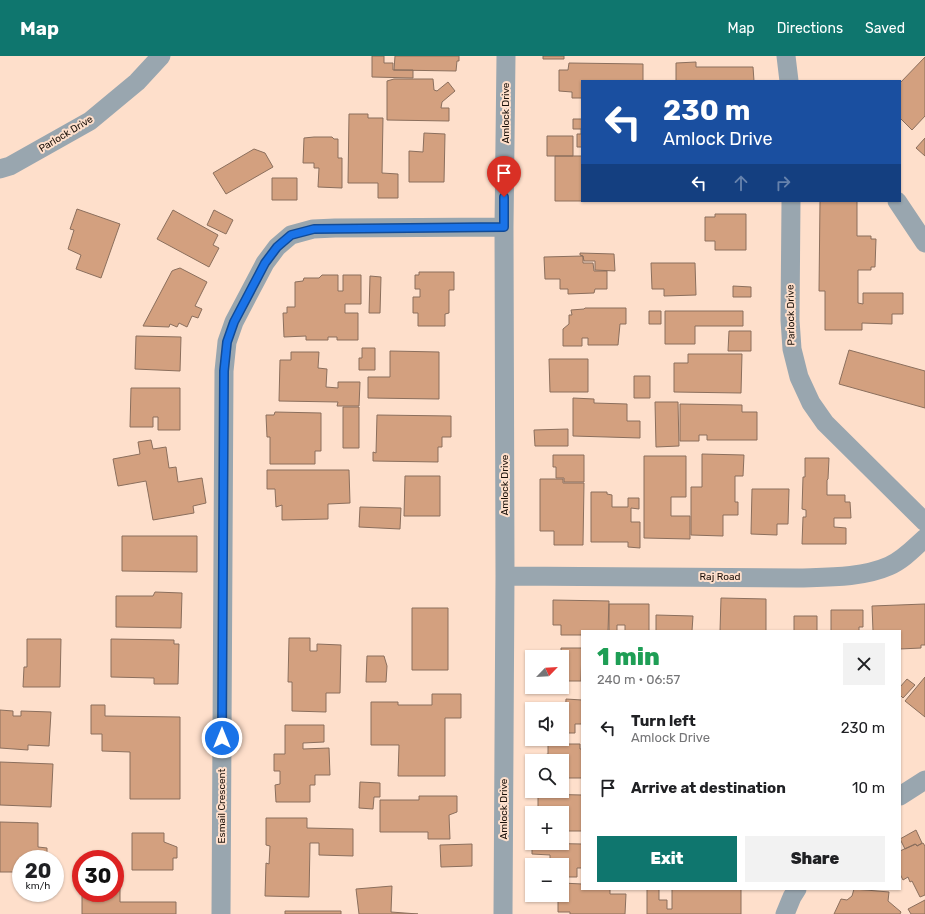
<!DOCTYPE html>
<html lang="en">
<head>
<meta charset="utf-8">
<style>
  :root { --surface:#fff; --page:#f2f2f2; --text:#202124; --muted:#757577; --accent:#0f766e }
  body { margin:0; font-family:Rubik,sans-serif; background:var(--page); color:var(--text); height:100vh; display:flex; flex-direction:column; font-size:15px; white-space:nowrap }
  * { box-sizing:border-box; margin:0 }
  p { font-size:13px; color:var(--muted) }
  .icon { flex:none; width:22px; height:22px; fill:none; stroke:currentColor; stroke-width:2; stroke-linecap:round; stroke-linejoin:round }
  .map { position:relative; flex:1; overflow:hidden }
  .drawer { position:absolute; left:581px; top:574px; width:320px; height:260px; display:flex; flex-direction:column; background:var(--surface); border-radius:0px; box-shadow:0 1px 3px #0004 }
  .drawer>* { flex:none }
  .hud { position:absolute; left:581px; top:24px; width:320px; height:122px; border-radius:0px; box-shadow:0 1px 3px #0004; background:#1a4fa0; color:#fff; overflow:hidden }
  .needle { width:26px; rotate:65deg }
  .tools { position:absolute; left:525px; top:594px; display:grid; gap:8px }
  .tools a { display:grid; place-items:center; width:44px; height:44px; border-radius:0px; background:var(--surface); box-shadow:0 1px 3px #0004; font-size:20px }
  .speed { position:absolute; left:12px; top:794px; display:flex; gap:8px; font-size:20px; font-weight:700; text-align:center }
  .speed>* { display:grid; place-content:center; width:52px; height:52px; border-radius:50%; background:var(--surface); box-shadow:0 1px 3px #0004; line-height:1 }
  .speed small { font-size:10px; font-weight:400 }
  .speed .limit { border:6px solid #d22; background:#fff; color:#111 }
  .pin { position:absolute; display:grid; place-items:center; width:34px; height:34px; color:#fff; margin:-41px -17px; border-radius:50% 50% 50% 0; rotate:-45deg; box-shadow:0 0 4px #0007 }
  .pin .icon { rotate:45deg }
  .me { position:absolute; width:44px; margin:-22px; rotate:0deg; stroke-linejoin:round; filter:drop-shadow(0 0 3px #0008) }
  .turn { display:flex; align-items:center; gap:14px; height:84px; padding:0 16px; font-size:18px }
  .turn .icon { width:52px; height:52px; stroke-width:2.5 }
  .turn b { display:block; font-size:28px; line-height:34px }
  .lanes { display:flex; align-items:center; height:38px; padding:0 16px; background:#0003; justify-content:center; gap:20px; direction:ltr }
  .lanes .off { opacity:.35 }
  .round { display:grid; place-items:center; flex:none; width:42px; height:42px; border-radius:0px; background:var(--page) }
  .overview { display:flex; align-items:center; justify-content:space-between; height:68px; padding:0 16px }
  h1 { font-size:24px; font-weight:800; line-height:30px; color:#1e9e55 }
  .primary-button { display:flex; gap:8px; margin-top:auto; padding:8px 16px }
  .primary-button a { flex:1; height:46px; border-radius:0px; background:var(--accent); color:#fff; font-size:16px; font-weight:800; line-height:46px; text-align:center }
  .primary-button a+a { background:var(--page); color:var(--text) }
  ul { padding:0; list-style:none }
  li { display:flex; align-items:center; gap:12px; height:60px; padding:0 16px }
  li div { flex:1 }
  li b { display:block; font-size:15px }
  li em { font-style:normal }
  header { display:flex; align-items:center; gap:24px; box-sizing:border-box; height:56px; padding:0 20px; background:var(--accent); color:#fff }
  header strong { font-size:19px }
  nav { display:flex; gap:22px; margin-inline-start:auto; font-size:14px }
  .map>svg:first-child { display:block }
</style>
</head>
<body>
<header>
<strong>Map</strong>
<nav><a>Map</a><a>Directions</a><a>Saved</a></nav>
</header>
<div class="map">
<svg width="925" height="858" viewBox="0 0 925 858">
  <rect width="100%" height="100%" fill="#fedfcb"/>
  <path fill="#d3a07f" stroke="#8b6f5d" d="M 372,0 L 384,0 L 384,7 L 393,7 L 393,14 L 413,14 L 413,22 L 372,21 Z
    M 395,0 L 459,0 L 459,5 L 457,5 L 456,15 L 394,14 Z
    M 543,0 L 564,0 L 564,3 L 543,3 Z
    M 925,1 L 925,60 L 912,74 L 900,62 L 900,27 Z
    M 696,6 L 696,11 L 753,11 L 754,25 L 676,25 L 676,7 Z
    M 569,7 L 643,8 L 643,25 L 582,25 L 582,42 L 572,42 L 572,36 L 559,35 L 559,14 L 568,14 Z
    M 394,23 L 433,23 L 434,34 L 437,35 L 448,26 L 455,35 L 442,46 L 441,52 L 449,52 L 449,65 L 387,64 L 387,25 Z
    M 349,58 L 368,58 L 368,62 L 383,62 L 382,117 L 398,118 L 398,142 L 378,142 L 378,127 L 348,127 Z
    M 573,63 L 582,63 L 582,91 L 577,91 L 577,78 L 581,78 L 581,73 L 573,73 Z
    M 424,77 L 445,78 L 444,126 L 409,126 L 409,95 L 423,96 Z
    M 547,80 L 573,80 L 573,100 L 547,100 Z
    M 314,81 L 332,81 L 334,83 L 338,83 L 338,102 L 342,102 L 342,132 L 318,131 L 319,112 L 314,112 L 314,107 L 303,107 L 304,82 Z
    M 925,82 L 925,100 L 916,92 Z
    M 254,93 L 265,97 L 273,111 L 226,138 L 213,117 Z
    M 555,100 L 582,100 L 582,145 L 555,145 Z
    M 272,122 L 297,122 L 297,144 L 272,144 Z
    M 820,145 L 857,145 L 857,180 L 871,180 L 871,183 L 876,183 L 875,211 L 871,211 L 871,214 L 858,214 L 858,247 L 863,248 L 863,237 L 903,237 L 903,258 L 892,258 L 892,268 L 862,267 L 862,274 L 825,274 L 825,235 L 819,235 Z
    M 77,153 L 120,168 L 101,222 L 76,213 L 81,199 L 68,193 L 74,174 L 70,173 Z
    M 173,154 L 218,179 L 213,189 L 219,192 L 209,211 L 157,183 Z
    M 214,154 L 233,164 L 226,178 L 207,169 Z
    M 715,158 L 746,158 L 746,194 L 715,194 L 715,185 L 705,185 L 705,161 L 715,161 Z
    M 580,197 L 614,198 L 615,215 L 595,214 L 595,205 L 584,205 L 583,200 L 580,199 Z
    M 583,200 L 583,207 L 593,207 L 594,215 L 607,215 L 607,233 L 595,233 L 594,237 L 568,238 L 568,233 L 560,233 L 560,223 L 545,223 L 544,201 Z
    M 651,207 L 695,207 L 696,239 L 664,240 L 664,233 L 652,233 Z
    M 180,212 L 207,226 L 195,250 L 202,253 L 198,262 L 192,260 L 187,271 L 179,267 L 177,271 L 170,268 L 169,271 L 143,270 L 172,215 L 174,214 Z
    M 419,216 L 454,216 L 454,234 L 449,234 L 449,257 L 445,258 L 445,270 L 418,270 L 418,257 L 413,257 L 413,241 L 420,241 L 420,233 L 415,233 L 415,219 L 419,219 Z
    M 322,219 L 338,219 L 338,235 L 343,235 L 343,219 L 361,219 L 361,248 L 345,248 L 345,257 L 358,257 L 358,284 L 337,284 L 337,281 L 328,281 L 328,284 L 306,284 L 306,280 L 284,281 L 283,257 L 287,257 L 287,251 L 295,251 L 295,226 L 303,225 L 304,222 L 319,222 Z
    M 370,220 L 381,221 L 380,257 L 369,257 Z
    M 733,230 L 751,231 L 751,241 L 733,241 Z
    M 585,252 L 626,252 L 626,268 L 620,268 L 618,289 L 588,289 L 588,282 L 582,282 L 582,290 L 563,290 L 563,273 L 569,268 L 569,259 L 572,259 L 571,254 L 584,253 Z
    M 649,255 L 661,255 L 661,268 L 649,268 Z
    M 665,255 L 743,255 L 743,270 L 695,270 L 695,288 L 665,288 Z
    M 729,275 L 751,275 L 751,295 L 728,295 Z
    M 136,280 L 181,281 L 180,315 L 135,313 Z
    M 362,292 L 375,292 L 375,314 L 359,314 L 359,302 L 362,302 Z
    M 849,294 L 925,315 L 925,352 L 839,328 Z
    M 390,295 L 439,296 L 439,343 L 368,342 L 368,321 L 390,321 Z
    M 291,296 L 319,296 L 318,312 L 327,313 L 326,331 L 338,332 L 338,326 L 360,326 L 359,350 L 337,350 L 338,346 L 279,345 L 280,304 L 291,304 Z
    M 688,298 L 742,298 L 741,337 L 674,336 L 674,307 L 688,307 Z
    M 549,303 L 588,303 L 588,336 L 550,336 Z
    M 634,320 L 650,320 L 650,342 L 634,342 Z
    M 131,332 L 180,332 L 180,374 L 158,374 L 158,361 L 153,361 L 153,371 L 130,371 Z
    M 573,342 L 594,343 L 594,347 L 627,348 L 627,365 L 640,365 L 640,382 L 573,380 Z
    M 655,346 L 678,346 L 679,390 L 656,391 Z
    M 680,348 L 742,349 L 742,356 L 757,356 L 757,384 L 707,384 L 707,379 L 699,379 L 699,385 L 680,385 Z
    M 343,351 L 359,351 L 359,392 L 343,392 Z
    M 275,356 L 321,357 L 321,395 L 315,395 L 315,408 L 270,408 L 270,381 L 267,381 L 266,359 L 274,359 Z
    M 377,359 L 451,360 L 451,381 L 442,381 L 442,391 L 438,391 L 438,406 L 373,405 L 373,396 L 376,397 Z
    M 568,373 L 568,390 L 535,390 L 534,374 Z
    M 151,384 L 153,393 L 166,391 L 169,412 L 176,411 L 178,426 L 202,422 L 206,447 L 193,450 L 194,457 L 153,464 L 146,425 L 118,430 L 113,403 L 140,398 L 138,386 Z
    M 702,398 L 744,399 L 743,420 L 735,420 L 735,446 L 738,446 L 738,459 L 723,459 L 723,480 L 691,479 L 691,431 L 702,431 Z
    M 553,399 L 584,399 L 584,426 L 564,426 L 564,422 L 556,422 L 556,411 L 553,411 Z
    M 644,400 L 686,400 L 686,441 L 671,441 L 671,460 L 690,460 L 690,483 L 644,482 Z
    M 805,402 L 829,402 L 828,423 L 827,424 L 827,439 L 845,439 L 845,446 L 850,446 L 851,462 L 834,462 L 834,471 L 846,472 L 846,488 L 802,488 L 803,461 L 806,461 L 806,454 L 802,453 L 803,421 L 805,421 Z
    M 267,414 L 349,414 L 350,447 L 328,448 L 328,463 L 282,464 L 282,449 L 276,451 L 275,433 L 267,433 Z
    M 405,420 L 440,420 L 440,460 L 404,460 Z
    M 540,423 L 563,423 L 563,427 L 584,427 L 583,489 L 554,489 L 554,475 L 540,475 Z
    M 752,433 L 789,433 L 788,468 L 777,468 L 777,479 L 751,478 Z
    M 591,436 L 607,436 L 607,438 L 612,439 L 612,451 L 628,451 L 628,442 L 639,442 L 639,453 L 631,452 L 631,466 L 640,466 L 640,492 L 628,491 L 628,486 L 591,486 Z
    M 360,451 L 401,452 L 400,473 L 359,471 Z
    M 122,480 L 197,480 L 197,516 L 122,515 Z
    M 155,536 L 182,537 L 181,572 L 116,571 L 116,540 L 153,540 Z
    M 721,542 L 766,543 L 766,575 L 720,575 Z
    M 553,544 L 609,545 L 608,575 L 582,575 L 582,579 L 561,579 L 561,569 L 553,569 Z
    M 609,548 L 649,548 L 649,575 L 625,575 L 625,569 L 617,569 L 617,575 L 609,575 Z
    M 925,548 L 925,589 L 921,589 L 921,592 L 900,593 L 900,575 L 873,575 L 872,550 Z
    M 412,552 L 448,552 L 448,614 L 412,614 Z
    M 831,554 L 863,554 L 863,571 L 859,571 L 859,575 L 831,575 Z
    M 656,559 L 693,560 L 692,575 L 656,575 Z
    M 794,560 L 817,560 L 817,575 L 794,575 Z
    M 289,582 L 310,582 L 310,595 L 317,595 L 317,588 L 341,589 L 340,637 L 326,637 L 326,656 L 292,655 L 292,626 L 288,626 Z
    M 27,583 L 61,583 L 60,631 L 23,631 L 24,611 L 27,611 Z
    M 111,583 L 174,584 L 174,588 L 179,588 L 178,628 L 154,628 L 154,622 L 111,621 Z
    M 561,592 L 582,592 L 581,625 L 562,625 Z
    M 367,600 L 384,600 L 387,610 L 386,626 L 366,626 Z
    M 925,621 L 925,661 L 905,645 Z
    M 907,623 L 915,629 L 903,642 L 900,639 L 900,631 Z
    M 432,638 L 461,638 L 461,662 L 445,662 L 445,720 L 398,720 L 399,689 L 371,689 L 371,646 L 398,646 L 398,649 L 432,649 Z
    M 566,643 L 582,644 L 582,668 L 575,668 L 575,677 L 562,677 L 562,660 L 565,660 Z
    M 91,649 L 105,649 L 105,660 L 180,661 L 180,743 L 130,743 L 130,696 L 102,695 L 102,678 L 91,678 Z
    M 0,654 L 13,655 L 13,660 L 21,660 L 21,655 L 51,656 L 49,690 L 28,689 L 28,694 L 0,692 Z
    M 285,669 L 324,669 L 324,686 L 303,687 L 303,693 L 329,692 L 330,719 L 315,719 L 315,729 L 310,729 L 310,746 L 276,746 L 275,729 L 280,728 L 280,715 L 274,715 L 274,698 L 285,698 Z
    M 548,688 L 580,688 L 580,693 L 582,693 L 582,722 L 563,722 L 562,724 L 562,705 L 544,705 L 544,699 L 548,698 Z
    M 0,706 L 53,708 L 51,751 L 0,749 Z
    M 360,726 L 380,727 L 380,741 L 374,741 L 373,753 L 359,752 Z
    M 538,738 L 582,739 L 582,775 L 562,775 L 562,757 L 538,757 Z
    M 419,740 L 457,740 L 457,756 L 449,759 L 450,783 L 428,783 L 428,776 L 380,776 L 380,744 L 419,744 Z
    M 266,762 L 307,762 L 307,772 L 353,773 L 353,800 L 319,799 L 319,787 L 310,787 L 309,841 L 265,840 L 266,807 L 269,808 L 270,790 L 266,789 Z
    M 0,766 L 38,767 L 38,791 L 47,792 L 47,803 L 21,803 L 21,816 L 0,816 Z
    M 916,774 L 922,787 L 917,790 L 916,788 L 905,793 L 900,783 Z
    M 132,777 L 164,777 L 164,786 L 177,791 L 177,802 L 173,802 L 173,814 L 132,814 Z
    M 532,779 L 532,787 L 582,788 L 582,812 L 577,812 L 577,821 L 562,821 L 562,809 L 550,809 L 550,799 L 532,798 Z
    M 923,787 L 925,790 L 925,839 L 920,841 L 912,825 L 910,826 L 908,821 L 903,824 L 900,818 L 900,795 L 915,788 L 917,790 Z
    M 472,788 L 472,810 L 441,811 L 440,789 Z
    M 562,827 L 582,828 L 582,833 L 610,833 L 610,838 L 626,838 L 625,858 L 570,858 L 570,856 L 558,856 L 558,844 L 544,843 L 544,839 L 562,839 Z
    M 115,829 L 120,829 L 120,846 L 176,846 L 176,858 L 82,858 L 82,837 L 115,837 Z
    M 392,830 L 391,856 L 418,858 L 359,858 L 356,833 Z
    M 647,833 L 659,833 L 659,844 L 667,844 L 667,853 L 672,853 L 672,833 L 741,833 L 741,858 L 647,858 Z
    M 854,833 L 889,836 L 888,845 L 901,856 L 900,858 L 834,858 L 841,843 L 847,844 L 852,840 Z
    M 925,844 L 925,858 L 911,858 L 908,853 Z
    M 285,855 L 341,855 L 341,858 L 285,858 Z"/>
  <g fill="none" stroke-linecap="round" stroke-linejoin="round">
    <path stroke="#99a6af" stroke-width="19" d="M 786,0 L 789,25
      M 0,113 L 10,110 L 90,65 L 137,26 L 161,0
      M 791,145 L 790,264 L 792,293 L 799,321 L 811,347 L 825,367 L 925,466
      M 897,145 L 925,187
      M 505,520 L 798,522 C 826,521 862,522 889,510 C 903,504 914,492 925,482
      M 900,740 L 925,724
      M 221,858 L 224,315 L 227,286 L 234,266 L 265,207 L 277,191 L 291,179 L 313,173 L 335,172 L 504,171
      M 503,858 L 505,520 L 504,171 L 506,0
      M 785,858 L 792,841 L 797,833"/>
  </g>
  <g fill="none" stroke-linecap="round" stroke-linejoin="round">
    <g stroke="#114b97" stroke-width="10">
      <path id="route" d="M 222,682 L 224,315 L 227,286 L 234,266 L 265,207 L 277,191 L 291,179 L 314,173 L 504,171 L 504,141"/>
    </g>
    <use href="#route" stroke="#1a73e8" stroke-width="7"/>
  </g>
  <g text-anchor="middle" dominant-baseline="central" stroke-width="4" stroke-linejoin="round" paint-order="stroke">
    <g font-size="10" fill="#190f08" stroke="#fedfcb">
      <text transform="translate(506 57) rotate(-90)">Amlock Drive</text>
      <text transform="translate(66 78) rotate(-31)">Parlock Drive</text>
      <text transform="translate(791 259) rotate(-91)">Parlock Drive</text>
      <text transform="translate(505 429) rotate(-90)">Amlock Drive</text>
      <text x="720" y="521">Raj Road</text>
      <text transform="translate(222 750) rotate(-90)">Esmail Crescent</text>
      <text transform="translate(504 753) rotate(-90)">Amlock Drive</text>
    </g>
  </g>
</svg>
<div class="tools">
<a><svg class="needle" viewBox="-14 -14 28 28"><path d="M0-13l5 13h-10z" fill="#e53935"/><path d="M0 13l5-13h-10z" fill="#757577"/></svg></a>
<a><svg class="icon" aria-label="sound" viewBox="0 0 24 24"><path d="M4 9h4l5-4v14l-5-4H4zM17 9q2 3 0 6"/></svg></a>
<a><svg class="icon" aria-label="search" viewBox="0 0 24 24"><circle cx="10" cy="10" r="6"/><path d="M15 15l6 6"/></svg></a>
<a>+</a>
<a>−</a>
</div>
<div class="speed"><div>20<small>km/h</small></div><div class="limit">30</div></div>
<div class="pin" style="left:504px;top:141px;background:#d93025"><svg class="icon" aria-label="arrive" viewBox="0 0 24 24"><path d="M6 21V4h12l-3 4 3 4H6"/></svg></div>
<svg class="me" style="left:222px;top:682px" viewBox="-20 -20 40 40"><circle r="17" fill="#1a73e8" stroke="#fff" stroke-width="3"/><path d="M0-11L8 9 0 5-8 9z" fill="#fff"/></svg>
<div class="hud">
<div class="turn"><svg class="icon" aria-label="left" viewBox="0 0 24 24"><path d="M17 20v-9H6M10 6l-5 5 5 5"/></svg><div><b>230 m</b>Amlock Drive</div></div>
<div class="lanes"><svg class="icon" aria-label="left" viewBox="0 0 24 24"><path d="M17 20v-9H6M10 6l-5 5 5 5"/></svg><svg class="icon off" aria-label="ahead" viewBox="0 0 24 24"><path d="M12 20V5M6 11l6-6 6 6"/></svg><svg class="icon off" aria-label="right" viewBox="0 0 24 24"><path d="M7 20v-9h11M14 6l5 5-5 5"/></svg></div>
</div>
<section class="drawer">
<div class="overview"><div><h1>1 min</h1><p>240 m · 06:57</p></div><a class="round"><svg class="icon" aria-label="close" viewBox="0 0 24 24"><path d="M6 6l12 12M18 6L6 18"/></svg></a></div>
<ul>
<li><svg class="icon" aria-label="left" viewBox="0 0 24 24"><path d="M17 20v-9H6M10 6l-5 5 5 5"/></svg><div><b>Turn left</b><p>Amlock Drive</p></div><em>230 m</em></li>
<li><svg class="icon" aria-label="arrive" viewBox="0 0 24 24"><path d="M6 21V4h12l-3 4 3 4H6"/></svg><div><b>Arrive at destination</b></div><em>10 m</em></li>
</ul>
<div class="primary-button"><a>Exit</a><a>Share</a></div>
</section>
</div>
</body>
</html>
